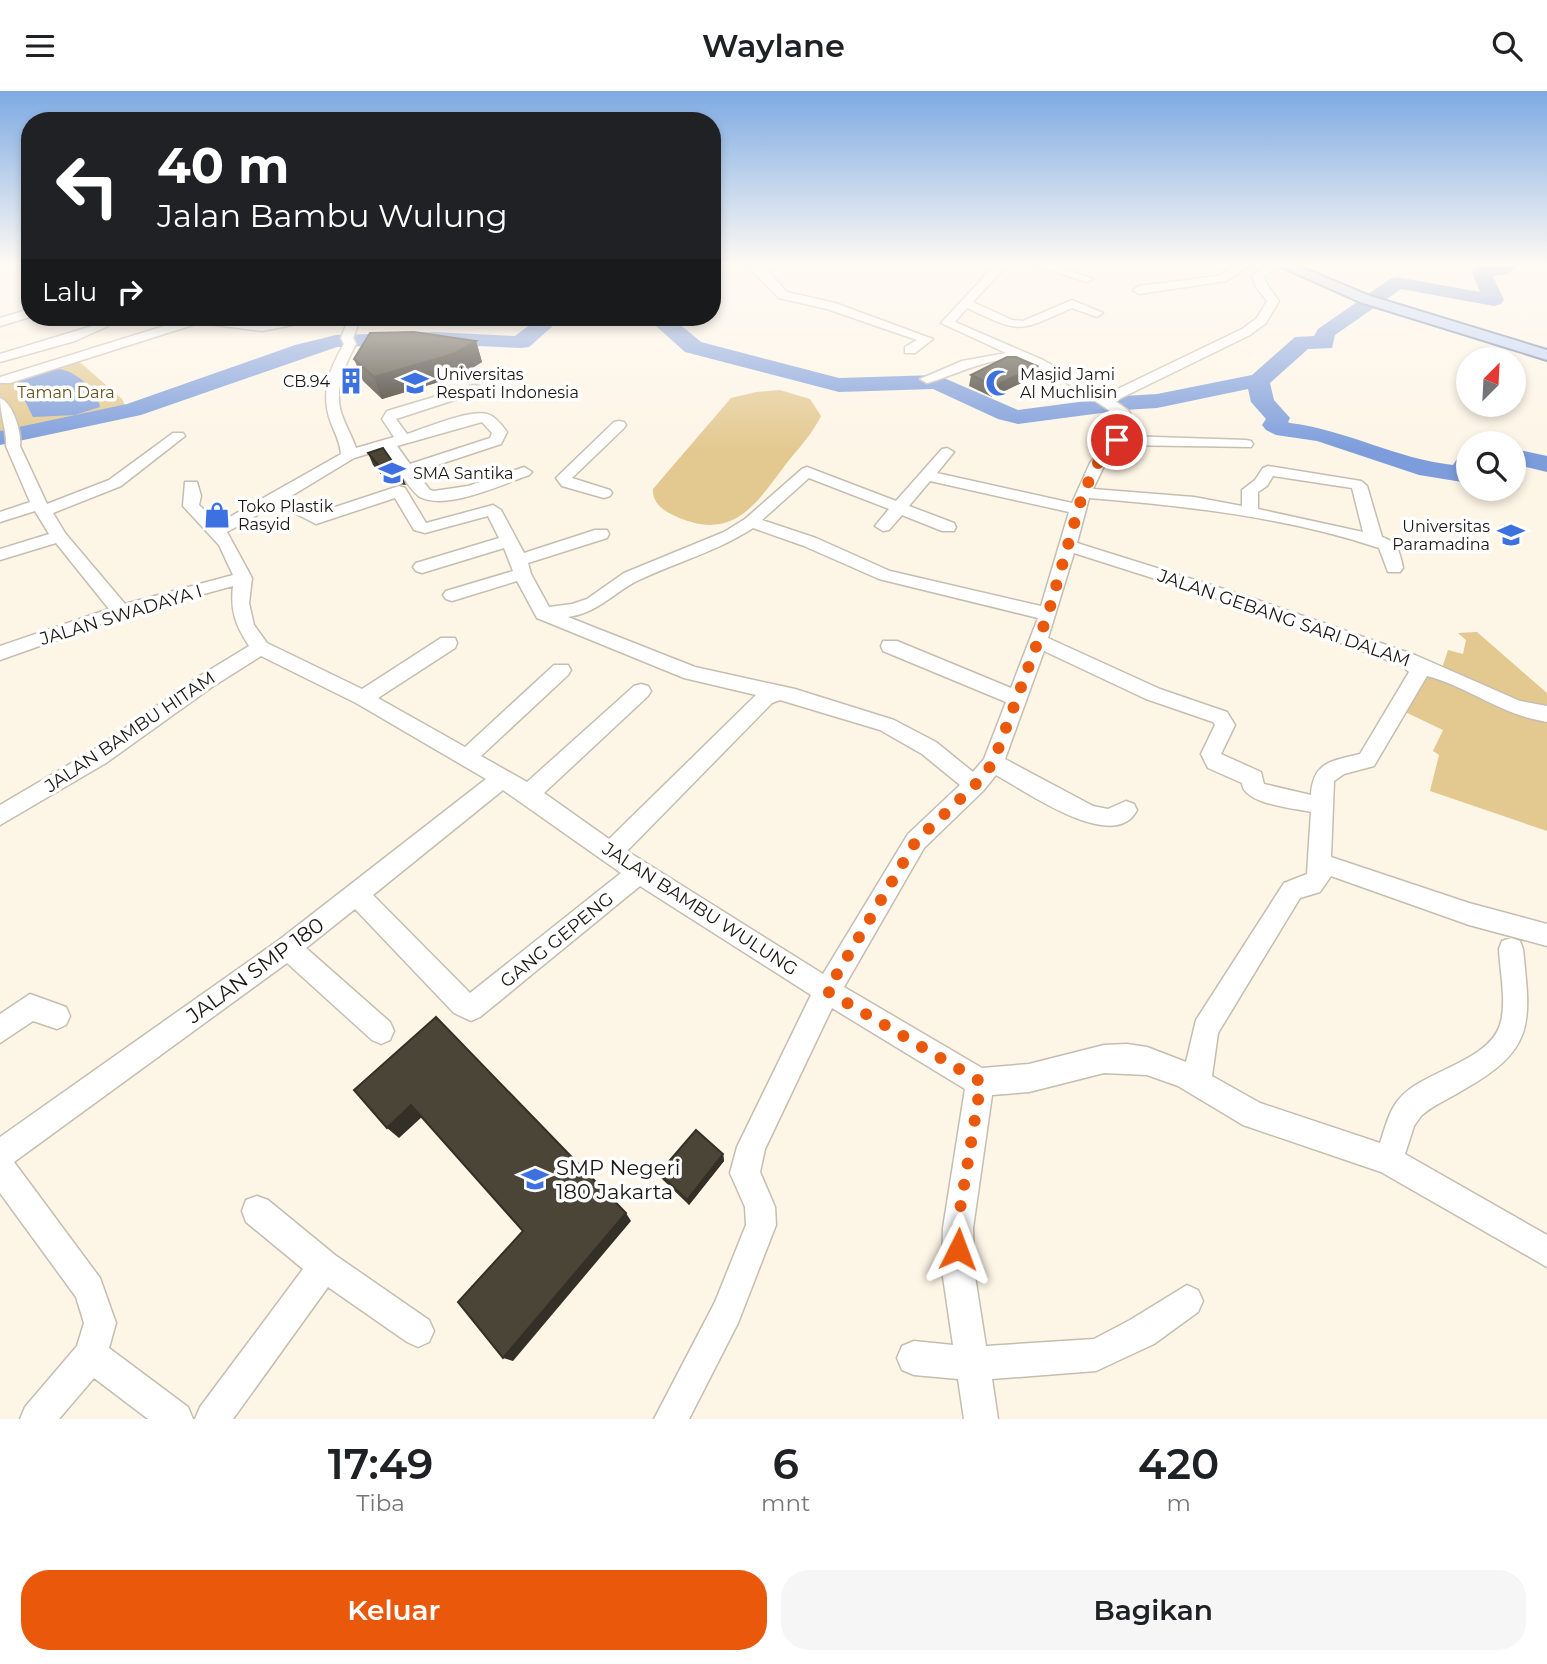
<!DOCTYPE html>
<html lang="id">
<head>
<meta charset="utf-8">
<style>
  :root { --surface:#fff; --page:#f6f6f6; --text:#202124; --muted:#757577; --accent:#ea580c }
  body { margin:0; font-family:Montserrat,sans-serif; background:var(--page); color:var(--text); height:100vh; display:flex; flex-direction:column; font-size:26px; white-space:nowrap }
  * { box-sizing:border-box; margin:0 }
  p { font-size:23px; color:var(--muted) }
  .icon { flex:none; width:38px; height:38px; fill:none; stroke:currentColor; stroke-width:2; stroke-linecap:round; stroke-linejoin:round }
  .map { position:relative; height:1328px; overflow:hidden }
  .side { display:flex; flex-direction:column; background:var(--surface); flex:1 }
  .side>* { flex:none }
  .banner { position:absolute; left:21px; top:21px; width:700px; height:214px; border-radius:28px; box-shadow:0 4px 10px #0003; background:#202124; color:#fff; overflow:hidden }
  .needle { width:46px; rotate:24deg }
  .controls { position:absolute; left:1456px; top:256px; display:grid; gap:14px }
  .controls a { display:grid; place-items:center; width:70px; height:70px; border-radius:50%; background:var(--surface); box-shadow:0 4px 10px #0003; font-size:35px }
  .pin { position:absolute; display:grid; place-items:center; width:60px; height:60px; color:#fff; margin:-30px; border:4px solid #fff; border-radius:50%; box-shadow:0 2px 7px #0007 }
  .me { position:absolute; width:77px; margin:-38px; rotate:3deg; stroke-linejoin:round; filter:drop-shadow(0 0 5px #0008) }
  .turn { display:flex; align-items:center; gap:24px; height:147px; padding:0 21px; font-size:32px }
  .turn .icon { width:91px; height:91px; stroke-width:2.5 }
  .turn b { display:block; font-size:49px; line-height:60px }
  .then { display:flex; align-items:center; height:66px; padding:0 21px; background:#0003; gap:14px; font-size:26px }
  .eta { display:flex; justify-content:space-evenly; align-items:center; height:119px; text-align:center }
  .eta b { font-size:42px; font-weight:600; line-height:49px }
  .primary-button { display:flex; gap:14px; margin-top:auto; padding:14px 21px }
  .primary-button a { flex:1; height:80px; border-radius:28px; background:var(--accent); color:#fff; font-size:28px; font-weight:600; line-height:80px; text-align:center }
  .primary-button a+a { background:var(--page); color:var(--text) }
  header { display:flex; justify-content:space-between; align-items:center; height:91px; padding:0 21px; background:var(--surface); font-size:32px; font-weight:600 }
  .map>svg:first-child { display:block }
</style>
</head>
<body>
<header><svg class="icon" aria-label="menu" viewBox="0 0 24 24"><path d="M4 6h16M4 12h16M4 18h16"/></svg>Waylane<svg class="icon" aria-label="search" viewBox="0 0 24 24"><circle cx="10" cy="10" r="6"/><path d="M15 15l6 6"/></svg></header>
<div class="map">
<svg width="1547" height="1328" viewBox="0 0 1547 1328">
  <rect width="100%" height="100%" fill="#fdf5e6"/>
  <path fill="#e3c890" d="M 74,266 L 122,308 L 127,319 L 0,346 L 0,291 Z
    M 780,299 L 810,308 L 821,325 C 813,342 798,358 786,373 C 754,416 731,453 671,423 C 661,418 652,410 653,398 L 731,307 L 756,301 Z
    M 1477,541 L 1547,602 L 1547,740 L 1430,700 L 1439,664 L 1433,660 L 1443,639 L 1403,620 L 1425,579 L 1441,580 L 1448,559 L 1463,563 L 1466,549 L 1458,542 Z"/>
  <path fill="#7c9cdb" d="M 55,278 C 74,277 97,299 100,316 L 75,324 L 33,326 L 16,292 L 24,287 Z"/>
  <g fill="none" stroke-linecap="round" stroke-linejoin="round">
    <path fill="#7c9cdb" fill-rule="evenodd" d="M 1495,174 L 1518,174 L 1508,183 L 1493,185 L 1504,209 L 1501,213 L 1494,215 L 1401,198 L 1335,244 L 1332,257 L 1308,258 L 1270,292 L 1274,309 L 1290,327 L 1288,331 L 1290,332 C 1347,339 1397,368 1453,374 L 1459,365 L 1468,363 L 1468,389 L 1462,391 L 1419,384 L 1317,350 L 1276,344 L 1266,339 L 1262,334 L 1266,328 L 1251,311 L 1248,298 L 1157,317 L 1124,319 L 1018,333 L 998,328 L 933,298 L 839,301 L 685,261 L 646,226 L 671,226 L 701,251 L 839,287 L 937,284 L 1018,319 L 1124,305 L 1157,303 L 1252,284 L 1295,246 L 1314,245 L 1318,238 L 1390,188 L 1397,186 L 1480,201 L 1472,181 L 1474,177 Z
      M 540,226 L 563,226 L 529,256 L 521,257 L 434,253 L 337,256 L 141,324 L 0,354 L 0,340 L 127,313 L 295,254 L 336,244 L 434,241 L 515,245 Z
      M 1514,358 L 1547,365 L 1547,381 L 1514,373 Z"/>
    <g stroke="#c5beb0" stroke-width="3">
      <path id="minor" d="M 747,174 L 765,177 L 787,201 L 835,212 L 933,248 L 915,262 L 905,262 L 905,256 L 917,249 L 827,218 L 779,207 Z
        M 995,174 L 1007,174 L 973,211 L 1012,229 L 1023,230 L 1072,209 L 1103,222 L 1097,226 L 1072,217 C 1018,241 1022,243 967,217 L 955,231 L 1043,269 L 1105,304 L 1242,238 L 1257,227 L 1267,210 L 1256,196 L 1252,184 L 1269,174 L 1284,174 L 1264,185 L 1268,195 L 1279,210 L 1266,232 L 1250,244 L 1115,310 L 1128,319 L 1133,327 L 1126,345 L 1246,349 L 1251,350 L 1253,353 L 1251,356 L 1121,354 L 1105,373 L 1093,398 L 1194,406 L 1242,415 L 1242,399 L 1255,389 L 1263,377 L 1268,375 L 1361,390 L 1367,395 L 1382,446 C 1398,451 1400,462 1403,477 L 1400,481 L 1388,481 L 1379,457 C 1285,426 1188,415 1089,407 L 1077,452 L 1246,505 L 1415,564 L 1520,610 L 1547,615 L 1547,631 C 1501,624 1469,596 1427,585 L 1374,675 L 1344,683 L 1334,690 L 1331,766 L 1469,812 L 1547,833 L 1547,855 L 1469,834 L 1331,785 L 1320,801 L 1300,807 L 1218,942 L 1212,985 L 1260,1012 L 1380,1052 C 1385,1037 1389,1019 1400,1007 C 1423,980 1488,971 1500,934 C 1507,912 1500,881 1499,858 L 1502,850 L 1511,847 L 1520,850 L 1523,858 C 1531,934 1535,958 1463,999 C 1449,1008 1433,1014 1421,1025 L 1414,1035 L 1405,1063 L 1547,1144 L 1547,1176 L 1381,1081 L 1243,1034 L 1178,995 L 1147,984 L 1104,982 L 1029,1001 L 992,1004 L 973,1137 L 974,1179 L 986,1255 L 1094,1248 L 1130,1229 L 1187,1194 L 1198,1199 L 1203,1210 L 1198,1221 L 1154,1253 L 1096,1280 L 992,1288 L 998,1328 L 964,1328 L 958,1288 L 914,1284 L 902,1279 L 897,1267 L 902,1255 L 914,1250 L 953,1254 L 942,1179 L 943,1137 L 965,998 L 832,917 L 765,1058 L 760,1081 L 775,1116 L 776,1134 L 738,1232 L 689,1328 L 654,1328 L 715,1211 L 746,1134 L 745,1116 L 730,1082 L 737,1056 L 811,904 L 640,795 L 480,926 L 471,930 L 454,922 L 355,818 L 306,857 L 390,931 L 394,940 L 390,949 L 381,953 L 372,949 L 287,872 L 14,1071 L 100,1187 L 116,1232 L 109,1257 L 188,1316 L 193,1328 L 148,1328 L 94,1287 L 59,1328 L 20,1328 L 25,1316 L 77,1255 L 84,1232 L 76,1206 L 0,1102 L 0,1046 L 279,849 L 486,688 L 356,612 L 261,565 L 212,596 L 106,672 L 0,734 L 0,714 L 92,660 L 198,586 L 249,555 C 236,535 230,520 233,495 L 127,524 L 0,569 L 0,555 L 109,518 L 56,452 L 0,469 L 0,458 L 49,443 L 35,420 L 0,431 L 0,421 L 30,411 L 6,355 C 7,340 0,324 0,307 C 13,312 22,342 20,355 L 47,413 L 109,389 L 173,342 L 183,342 L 185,345 L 121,395 L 53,422 L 65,442 L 125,513 L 233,484 L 219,454 L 183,415 L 185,391 L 197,391 L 201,405 L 199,414 L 219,432 L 341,363 C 340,351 335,342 331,332 C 320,303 329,278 344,253 L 341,247 L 349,226 L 361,226 L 353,247 L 356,253 C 345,274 334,297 341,321 C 345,334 352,345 356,357 L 394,346 L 382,328 L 387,320 L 474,294 L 479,295 L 479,301 L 396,328 L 407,343 C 425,337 470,318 487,323 C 495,325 502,334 507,341 L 501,353 L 416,381 L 430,399 L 434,400 L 468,395 L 524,376 L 532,381 L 529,384 C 503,393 446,420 420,406 C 410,400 392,369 384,358 L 354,367 L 288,407 L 317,422 L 399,395 L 405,397 L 426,432 L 493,414 L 501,419 L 524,462 L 595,439 L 607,439 L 609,443 L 607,447 L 528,472 L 531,483 L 549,516 L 572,513 L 587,508 L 624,482 L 724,441 L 745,428 L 802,378 L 807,376 L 896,410 L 942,358 L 947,357 L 954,361 L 937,382 L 1072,412 L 1090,372 L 1110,348 L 1117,325 C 1101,313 1035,269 1017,268 C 989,266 954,285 927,292 L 920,288 L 962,270 L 1006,262 L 941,232 ZM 482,331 L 492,342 L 490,347 L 410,373 L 397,355 ZM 1273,385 L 1352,397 L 1363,441 L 1258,418 L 1258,401 L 1267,395 ZM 809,387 L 889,418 L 875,435 L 883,440 L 889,439 L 902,424 L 942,440 L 954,440 L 956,436 L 954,432 L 909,415 L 930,390 L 1069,421 L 1041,515 L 890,480 L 816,447 L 762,429 ZM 395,407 L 414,439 L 425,442 L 488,425 L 499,447 L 416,472 L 413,476 L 416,480 L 422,482 L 504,457 L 513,480 L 446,500 L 443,504 L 446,508 L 452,510 L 517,490 L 537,527 L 684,587 L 756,604 L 609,748 L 544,702 L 648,605 L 651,600 L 648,595 L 641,593 L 634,595 L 527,691 L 481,665 L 568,584 L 571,579 L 568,574 L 554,574 L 465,656 L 378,607 L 455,557 L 457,552 L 455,547 L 441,547 L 362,598 L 267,552 L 254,534 L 249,512 L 252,487 L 227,441 L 277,413 L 316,433 ZM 753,437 L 804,455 L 879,488 L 1038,527 L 1011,597 L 897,550 L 883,550 L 881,555 L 883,560 L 1006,611 L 984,668 L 973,681 L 936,651 L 894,629 L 795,598 L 695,576 L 568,526 C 598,522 614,501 639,489 C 677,471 718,460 753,437 ZM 1074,462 L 1234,513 L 1401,574 L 1409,581 L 1360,663 C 1331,670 1313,671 1311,704 L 1264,693 L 1261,681 L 1221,663 L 1235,634 L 1227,621 L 1160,598 L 1048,547 ZM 1044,560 L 1146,608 L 1213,631 L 1215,634 L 1201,663 L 1208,677 L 1242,692 C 1243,713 1293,717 1311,721 L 1307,783 L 1284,792 L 1196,929 L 1186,971 L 1147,956 L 1127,953 L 1104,954 L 1029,973 L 982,977 L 844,896 L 924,757 L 983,700 L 996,684 C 1024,699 1114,764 1137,719 L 1134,713 L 1126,710 L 1108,718 L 1093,715 L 1005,668 ZM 780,609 L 880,639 L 922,663 L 960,694 L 908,743 L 823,883 L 627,760 L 772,612 ZM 503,699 L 621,782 L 470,902 L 373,804 Z
        M 1034,174 L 1052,174 L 1093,188 L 1087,191 Z
        M 1236,174 L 1250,174 L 1226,190 L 1139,203 L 1133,199 L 1139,195 L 1219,185 Z
        M 30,218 L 30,226 L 0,235 L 0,227 Z
        M 78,226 L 93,226 L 108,235 L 75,250 L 0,271 L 0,263 L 92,235 Z
        M 193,226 L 262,232 L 295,226 L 319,226 L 313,230 L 262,240 L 199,232 L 10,292 L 0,292 L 0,286 Z
        M 619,330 L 624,331 L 626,334 L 624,337 L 572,387 L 610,399 L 612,402 L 610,405 L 604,407 L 562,395 L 556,387 L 559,384 L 614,331 Z
        M 30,903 L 66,916 L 70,925 L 66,934 L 57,938 L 33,930 L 0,952 L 0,923 Z
        M 257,1105 L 268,1109 L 335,1164 L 429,1229 L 434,1240 L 429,1251 L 418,1256 L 407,1251 L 328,1196 L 233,1328 L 195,1328 L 200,1316 L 303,1178 L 246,1131 L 242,1120 L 246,1109 Z"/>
    </g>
    <g stroke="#667ca6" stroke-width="4">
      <path id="major" d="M 1277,174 L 1296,174 L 1370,205 L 1547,259 L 1547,269 L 1360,211 Z"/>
    </g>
    <use href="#minor" fill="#fff" fill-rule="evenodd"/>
    <use href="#major" fill="#bcd1f9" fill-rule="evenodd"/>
  </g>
  <path fill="#403b30" d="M 476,250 L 482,271 L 459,285 L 382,308 L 363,290 L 354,268 Z
    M 1037,275 L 1034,286 L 992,306 L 969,295 L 971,284 Z
    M 368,362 L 401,383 L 406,394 L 398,393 L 391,395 L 373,374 Z
    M 723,1063 L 724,1070 L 689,1114 L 662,1088 L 659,1082 Z"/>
  <path fill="#343027" d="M 476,250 L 482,271 L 459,285 L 382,308 L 374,286 Z
    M 1037,275 L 1034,286 L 992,306 L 994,295 Z
    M 394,381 L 398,393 L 391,395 L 386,383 Z
    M 411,1014 L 423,1025 L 399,1047 L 387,1037 Z
    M 723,1063 L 724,1070 L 689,1114 L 687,1109 Z
    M 626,1122 L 631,1130 L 513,1270 L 503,1267 Z"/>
  <path fill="#4b4538" stroke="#343027" stroke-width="2" d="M 414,241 L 476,250 L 453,263 L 374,286 L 354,268 L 370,242 Z
    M 1007,266 L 1016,266 L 1037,275 L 994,295 L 971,284 Z
    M 383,357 L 401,383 L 394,381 L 386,383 L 368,362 Z
    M 436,926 L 626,1122 L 503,1267 L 458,1211 L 523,1140 L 411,1014 L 387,1037 L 354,999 Z
    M 696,1039 L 723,1063 L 687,1109 L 659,1082 Z"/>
  <linearGradient id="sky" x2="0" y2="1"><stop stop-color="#7daae3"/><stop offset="0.48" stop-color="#fefaf4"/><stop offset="1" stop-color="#fefaf4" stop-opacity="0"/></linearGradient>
  <rect width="1547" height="360" fill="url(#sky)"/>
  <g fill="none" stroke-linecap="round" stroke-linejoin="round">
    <path stroke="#ea580c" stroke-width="12" stroke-dasharray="0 21.6" d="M 958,1158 L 957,1137 L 981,991 L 827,900 L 916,750 L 975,694 L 993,672 L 1048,523 L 1083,402 L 1098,372 L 1117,349"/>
  </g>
  <defs>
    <g id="building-bare" transform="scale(2.1)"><path d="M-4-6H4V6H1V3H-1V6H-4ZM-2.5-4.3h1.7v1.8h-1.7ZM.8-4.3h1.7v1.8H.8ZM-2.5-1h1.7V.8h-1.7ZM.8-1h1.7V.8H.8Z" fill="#3d71e1" stroke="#fff" stroke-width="2.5" paint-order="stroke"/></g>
    <g id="university-bare" transform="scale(2.1)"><path d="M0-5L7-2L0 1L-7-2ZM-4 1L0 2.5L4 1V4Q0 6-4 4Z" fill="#3d71e1" stroke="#fff" stroke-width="2.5" paint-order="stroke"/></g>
    <g id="mosque-bare" transform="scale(2.1)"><path d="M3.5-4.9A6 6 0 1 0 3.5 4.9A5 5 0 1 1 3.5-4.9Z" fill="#3d71e1" stroke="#fff" stroke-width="2.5" paint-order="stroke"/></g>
    <g id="school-bare" transform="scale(2.1)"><path d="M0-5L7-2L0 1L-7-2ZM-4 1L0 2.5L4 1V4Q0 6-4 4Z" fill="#3d71e1" stroke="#fff" stroke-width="2.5" paint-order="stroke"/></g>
    <g id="shop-bare" transform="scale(2.1)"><path d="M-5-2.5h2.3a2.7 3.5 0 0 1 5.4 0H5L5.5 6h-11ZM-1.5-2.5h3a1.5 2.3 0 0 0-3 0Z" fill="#3d71e1" stroke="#fff" stroke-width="2.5" paint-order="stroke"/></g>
  </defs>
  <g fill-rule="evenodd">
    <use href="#building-bare" x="351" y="290"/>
    <use href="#university-bare" x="415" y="292"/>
    <use href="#mosque-bare" x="999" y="292"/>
    <use href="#school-bare" x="392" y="382"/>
    <use href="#shop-bare" x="217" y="424"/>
    <use href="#university-bare" x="1511" y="444"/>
    <use href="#school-bare" x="535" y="1088"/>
  </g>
  <g text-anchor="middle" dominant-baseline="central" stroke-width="7" stroke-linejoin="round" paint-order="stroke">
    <g font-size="16" fill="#1b1813" stroke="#fff" text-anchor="start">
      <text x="436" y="283">Universitas<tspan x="436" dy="18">Respati Indonesia</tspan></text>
      <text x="1020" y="283">Masjid Jami<tspan x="1020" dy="18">Al Muchlisin</tspan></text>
      <text x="330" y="290" text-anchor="end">CB.94</text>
      <text x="413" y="382">SMA Santika</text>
      <text x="238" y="415">Toko Plastik<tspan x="238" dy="18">Rasyid</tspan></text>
      <text x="1490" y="435" text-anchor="end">Universitas<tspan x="1490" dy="18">Paramadina</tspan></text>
    </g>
    <g font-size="16" fill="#685119" stroke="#fff">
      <text x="66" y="301">Taman Dara</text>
    </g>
    <g font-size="18" fill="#1b1813" stroke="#fff">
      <text transform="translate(121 524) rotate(-17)">JALAN SWADAYA I</text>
      <text transform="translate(1284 527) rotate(19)">JALAN GEBANG SARI DALAM</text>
      <text transform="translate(130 641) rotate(-34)">JALAN BAMBU HITAM</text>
      <text transform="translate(700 818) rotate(33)">JALAN BAMBU WULUNG</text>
      <text transform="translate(557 849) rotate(-39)">GANG GEPENG</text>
    </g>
    <g font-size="21" fill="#1b1813" stroke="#fff">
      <text transform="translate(255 879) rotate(-36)">JALAN SMP 180</text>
    </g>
    <g font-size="21" fill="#1b1813" stroke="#fff" text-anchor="start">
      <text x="556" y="1076">SMP Negeri<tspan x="556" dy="24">180 Jakarta</tspan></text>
    </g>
  </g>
</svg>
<div class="controls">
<a><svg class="needle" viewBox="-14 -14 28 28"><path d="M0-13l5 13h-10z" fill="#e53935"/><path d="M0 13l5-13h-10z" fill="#757577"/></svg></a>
<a><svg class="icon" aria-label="search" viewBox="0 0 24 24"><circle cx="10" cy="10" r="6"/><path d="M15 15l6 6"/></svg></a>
</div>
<div class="pin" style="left:1117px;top:349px;background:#d93025"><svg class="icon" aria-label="arrive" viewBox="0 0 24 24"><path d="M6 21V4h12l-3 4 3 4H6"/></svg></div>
<svg class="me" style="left:958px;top:1158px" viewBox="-20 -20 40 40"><path d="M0-17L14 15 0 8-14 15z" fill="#ea580c" stroke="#fff" stroke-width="4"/></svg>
<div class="banner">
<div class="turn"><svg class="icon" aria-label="left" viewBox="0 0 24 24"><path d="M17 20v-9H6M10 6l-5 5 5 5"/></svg><div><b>40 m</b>Jalan Bambu Wulung</div></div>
<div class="then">Lalu<svg class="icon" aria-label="right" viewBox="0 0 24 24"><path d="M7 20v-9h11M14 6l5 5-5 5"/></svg></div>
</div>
</div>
<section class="side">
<div class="eta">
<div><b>17:49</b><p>Tiba</p></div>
<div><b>6</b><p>mnt</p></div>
<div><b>420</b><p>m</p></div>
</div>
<div class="primary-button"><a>Keluar</a><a>Bagikan</a></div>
</section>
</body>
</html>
